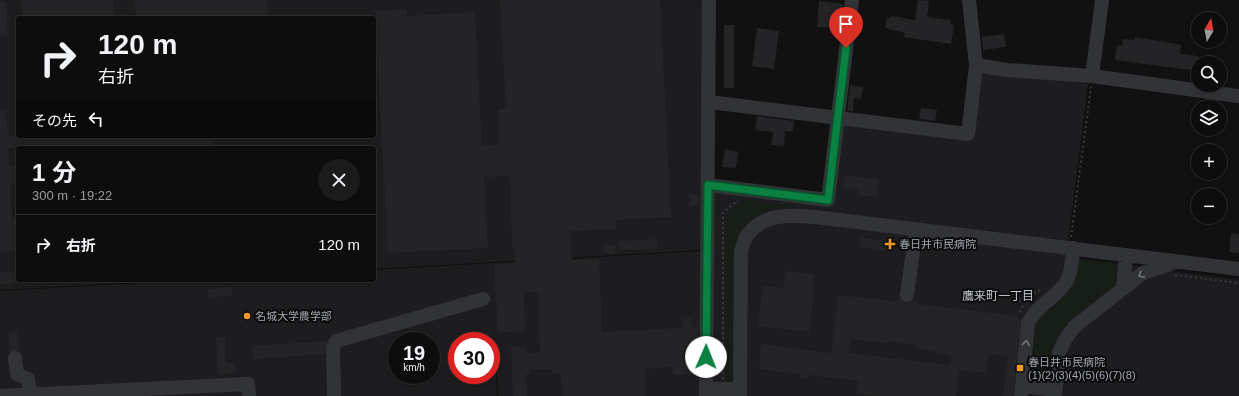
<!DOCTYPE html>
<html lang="ja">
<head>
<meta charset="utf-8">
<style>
  :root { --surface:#0d0d0e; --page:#1b1b1c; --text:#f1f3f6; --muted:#9a9c9e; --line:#2d2d2e }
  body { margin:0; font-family:Helvetica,"Noto Sans JP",sans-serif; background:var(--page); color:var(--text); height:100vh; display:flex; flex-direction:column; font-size:15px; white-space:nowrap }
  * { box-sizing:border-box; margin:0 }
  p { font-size:13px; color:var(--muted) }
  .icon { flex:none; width:22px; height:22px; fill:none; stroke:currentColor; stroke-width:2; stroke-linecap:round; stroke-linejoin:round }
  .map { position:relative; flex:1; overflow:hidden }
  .panel { position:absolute; left:16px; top:146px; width:360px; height:136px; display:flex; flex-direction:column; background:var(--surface); border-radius:4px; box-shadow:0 2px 6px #0003,0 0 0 1px var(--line) }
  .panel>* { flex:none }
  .banner { position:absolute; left:16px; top:16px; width:360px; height:122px; border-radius:4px; box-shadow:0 2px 6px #0003,0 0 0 1px var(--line); background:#0d0d0e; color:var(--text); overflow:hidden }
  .needle { width:26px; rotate:10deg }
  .fabs { position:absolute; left:1191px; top:12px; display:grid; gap:8px }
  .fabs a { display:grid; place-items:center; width:36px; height:36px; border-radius:50%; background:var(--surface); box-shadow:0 2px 6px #0003,0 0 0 1px var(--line); font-size:20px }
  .speed { position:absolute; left:388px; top:332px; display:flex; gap:8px; font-size:20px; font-weight:700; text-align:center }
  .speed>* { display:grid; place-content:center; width:52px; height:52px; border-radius:50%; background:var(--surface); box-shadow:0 2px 6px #0003,0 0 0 1px var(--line); line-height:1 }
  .speed small { font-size:10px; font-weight:400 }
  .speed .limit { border:6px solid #d22; background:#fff; color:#111 }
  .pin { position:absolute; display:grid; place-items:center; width:34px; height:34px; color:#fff; margin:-41px -17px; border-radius:50% 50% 50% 0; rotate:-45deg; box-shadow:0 0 4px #0007 }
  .pin .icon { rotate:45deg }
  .me { position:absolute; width:44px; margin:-22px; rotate:1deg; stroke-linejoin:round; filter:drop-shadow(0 0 3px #0008) }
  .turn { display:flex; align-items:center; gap:14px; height:84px; padding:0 16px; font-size:18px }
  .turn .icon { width:52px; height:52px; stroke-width:2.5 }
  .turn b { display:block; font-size:28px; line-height:34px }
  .then { display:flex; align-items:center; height:38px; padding:0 16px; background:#0003; gap:8px; font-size:15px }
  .round { display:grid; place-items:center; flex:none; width:42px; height:42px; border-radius:21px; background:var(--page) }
  .overview { display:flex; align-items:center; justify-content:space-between; height:68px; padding:0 16px }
  h1 { font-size:24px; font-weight:700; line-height:30px }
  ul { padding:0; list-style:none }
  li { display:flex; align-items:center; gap:12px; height:60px; padding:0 16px; border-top:1px solid var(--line) }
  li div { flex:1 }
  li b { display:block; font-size:15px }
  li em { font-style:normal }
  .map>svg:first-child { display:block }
</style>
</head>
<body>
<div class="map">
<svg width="1239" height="396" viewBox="0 0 1239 396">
  <rect width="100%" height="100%" fill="#111112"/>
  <path fill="#1d1d1f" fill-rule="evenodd" d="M 0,0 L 703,0 L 701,250 L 374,269 L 374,148 L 18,148 L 18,280 L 175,280 L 0,290 ZM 18,18 L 374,18 L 374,136 L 18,136 Z
    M 983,70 L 1083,80 L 1088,84 L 1066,257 L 1239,280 L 1239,396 L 712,396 L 713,195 L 721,190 L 831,203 L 844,123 L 972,138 L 979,74 Z
    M 701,251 L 701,396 L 498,396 L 493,303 L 497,396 L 0,396 L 0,291 L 195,280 L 374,280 L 374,270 ZM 397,341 L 431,341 L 431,375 L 397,375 ZM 457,341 L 491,341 L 491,375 L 457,375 Z"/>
  <path fill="#171d17" d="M 745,200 L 792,206 C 770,207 756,212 743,230 L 733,382 L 726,385 L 727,215 Z
    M 1077,259 L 1119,264 L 1118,281 L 1067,324 C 1055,341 1054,359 1050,378 L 1045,383 L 1032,381 L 1028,377 L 1034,326 Z"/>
  <path fill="#242426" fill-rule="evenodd" d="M 22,0 L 113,0 L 114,18 L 23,18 Z
    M 135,0 L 267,0 L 268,18 L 136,18 Z
    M 500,0 L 660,0 L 671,217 L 615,220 L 616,229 L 570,231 L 572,260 L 599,259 L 602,332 L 679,328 L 679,327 L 683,327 L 683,319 L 691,318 L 692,327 L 698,327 L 698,375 L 673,375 L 672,367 L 645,369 L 646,396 L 562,396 L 561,373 L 552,373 L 551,369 L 530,369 L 530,374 L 526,374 L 527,396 L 513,396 L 511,347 L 525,347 L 525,353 L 540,353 L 538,292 L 524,292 L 525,331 L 498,333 L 494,264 L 515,263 L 514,246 L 512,247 L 510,176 L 484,177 L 488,248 L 388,253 L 375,18 L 377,17 L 376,11 L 407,9 L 407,16 L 475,12 L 482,146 L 499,145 L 498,109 L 506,109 Z
    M 918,0 L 929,1 L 927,17 L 951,20 L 950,24 L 954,25 L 951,44 L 904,37 L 905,33 L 885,28 L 887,17 L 891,18 L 891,16 L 915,20 Z
    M 0,1 L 6,1 L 8,35 L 0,36 Z
    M 819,1 L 843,4 L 839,28 L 817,27 Z
    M 724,25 L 734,25 L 734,88 L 724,88 Z
    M 757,28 L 779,31 L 774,69 L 752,66 Z
    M 1004,34 L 1006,47 L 983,50 L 982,37 Z
    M 1135,37 L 1181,45 L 1180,54 L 1198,56 L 1198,71 L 1115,60 L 1117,45 L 1122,46 L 1123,39 L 1135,40 Z
    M 850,85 L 863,87 L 861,99 L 854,98 L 853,111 L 847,111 Z
    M 921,108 L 937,110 L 935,121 L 919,119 Z
    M 0,111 L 6,111 L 8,136 L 212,136 L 213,148 L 8,148 L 9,166 L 15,165 L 16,184 L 10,184 L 12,219 L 18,218 L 18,250 L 0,252 Z
    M 757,116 L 794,121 L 793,132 L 785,131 L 784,146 L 771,145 L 773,132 L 755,130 Z
    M 725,149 L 738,152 L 736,168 L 722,167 Z
    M 845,175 L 879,179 L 877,197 L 857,195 L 858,189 L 843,188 Z
    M 690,194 L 698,194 L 699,206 L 690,206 Z
    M 1231,233 L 1239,234 L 1239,253 L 1229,252 Z
    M 860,238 L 887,241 L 886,250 L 859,247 Z
    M 657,239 L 657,249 L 619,250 L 618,241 Z
    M 604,245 L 615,245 L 615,253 L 604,253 Z
    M 18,271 L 18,283 L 0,284 L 0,272 Z
    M 785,271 L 814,274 L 812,292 L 814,292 L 809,332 L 758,326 L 763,286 L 783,288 Z
    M 232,287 L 233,296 L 208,297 L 208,289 Z
    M 838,295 L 894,301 L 900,299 L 906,303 L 913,301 L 919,304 L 1017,316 L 1017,319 L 1021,319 L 1013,396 L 1003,396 L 1008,356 L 988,354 L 985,373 L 959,370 L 956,396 L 874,396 L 856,394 L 858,381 L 808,375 L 807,379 L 799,378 L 799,374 L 759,369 L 761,344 L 831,353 ZM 850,339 L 889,343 L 890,341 L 903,344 L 915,343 L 915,347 L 952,356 L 950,365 L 848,353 Z
    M 17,332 L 19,350 L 10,352 L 9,333 Z
    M 216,337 L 225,337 L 226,363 L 235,363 L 236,372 L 218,375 Z
    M 326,341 L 325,354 L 253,359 L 252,346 Z
    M 1069,357 L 1078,358 L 1075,384 L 1066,383 Z"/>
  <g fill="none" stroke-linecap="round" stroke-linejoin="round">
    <path stroke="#383a3e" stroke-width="2" stroke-dasharray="2 3" stroke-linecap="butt" d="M 1071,237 L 1091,87
      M 1175,275 L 1239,283
      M 1020,312 L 1028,295 L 1041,290
      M 723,379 L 723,213 L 738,200"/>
    <path stroke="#323337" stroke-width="14" d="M 976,65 L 1007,70 L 1092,76 L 1239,96
      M 1092,76 L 1102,0
      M 709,102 L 968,134 L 976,65 L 969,0
      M 708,185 L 828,200 L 852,0
      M 1123,288 L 1126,255
      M 907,295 L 916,229
      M 15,358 L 17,374 L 28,379 L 31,396
      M 1022,386 L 1055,390
      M 706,389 L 740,389
      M 0,396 L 248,384 L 249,396
      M 334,396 L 333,346 L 336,341 L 483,299
      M 706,396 L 709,0
      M 740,396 L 741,251 C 743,246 744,238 748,234 C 769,207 810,217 840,220 L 1239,269
      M 1021,396 L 1028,323 C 1038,304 1056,298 1066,282 C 1072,272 1072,259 1073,248
      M 1055,396 L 1059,353 L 1064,341 L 1074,327 L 1143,273 L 1173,263"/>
  </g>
  <defs><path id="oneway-chevron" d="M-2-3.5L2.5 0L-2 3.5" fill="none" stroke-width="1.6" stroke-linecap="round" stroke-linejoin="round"/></defs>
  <g stroke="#6f747b">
    <use href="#oneway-chevron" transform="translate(1141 275) rotate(149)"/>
    <use href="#oneway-chevron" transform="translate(1026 343) rotate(-84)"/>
  </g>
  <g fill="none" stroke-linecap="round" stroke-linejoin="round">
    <g stroke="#07532c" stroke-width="10">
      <path id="route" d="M 706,357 L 708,185 L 828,200 L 846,48"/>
    </g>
    <use href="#route" stroke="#0b8043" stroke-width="7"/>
  </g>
  <g fill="#f69a25" stroke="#0c0c0d" stroke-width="1.5">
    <path d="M888 238h4v4h4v4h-4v4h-4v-4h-4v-4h4z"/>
    <circle cx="247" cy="316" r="4"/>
    <rect x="1016" y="364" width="8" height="8" rx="2"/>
  </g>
  <g text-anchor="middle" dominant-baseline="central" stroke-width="4" stroke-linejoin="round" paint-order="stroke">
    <g font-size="11" fill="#a1a9b3" stroke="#0c0c0d" text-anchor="start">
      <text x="899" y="244">春日井市民病院</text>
      <text x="255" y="316">名城大学農学部</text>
      <text x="1028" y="362">春日井市民病院<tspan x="1028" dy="13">(1)(2)(3)(4)(5)(6)(7)(8)</tspan></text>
    </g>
    <g font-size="12" fill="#c2c7cf" stroke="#0c0c0d">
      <text x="998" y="296">鷹来町一丁目</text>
    </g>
  </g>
</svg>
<div class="fabs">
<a><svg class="needle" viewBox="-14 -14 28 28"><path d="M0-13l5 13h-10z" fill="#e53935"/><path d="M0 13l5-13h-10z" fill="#9a9c9e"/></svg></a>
<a><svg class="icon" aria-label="search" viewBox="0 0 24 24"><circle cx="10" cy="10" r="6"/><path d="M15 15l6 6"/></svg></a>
<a><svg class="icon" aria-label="layers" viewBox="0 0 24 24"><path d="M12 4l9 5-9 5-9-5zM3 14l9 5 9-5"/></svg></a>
<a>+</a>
<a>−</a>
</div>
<div class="speed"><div>19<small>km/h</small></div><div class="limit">30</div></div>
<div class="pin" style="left:846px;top:48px;background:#d93025"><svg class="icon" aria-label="arrive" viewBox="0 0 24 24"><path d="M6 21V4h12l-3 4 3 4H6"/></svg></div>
<svg class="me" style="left:706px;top:357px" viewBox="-20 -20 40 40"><circle r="19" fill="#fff"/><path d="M0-13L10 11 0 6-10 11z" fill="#0b8043"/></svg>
<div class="banner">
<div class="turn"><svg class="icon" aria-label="right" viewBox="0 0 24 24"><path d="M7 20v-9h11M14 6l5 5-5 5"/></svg><div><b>120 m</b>右折</div></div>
<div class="then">その先<svg class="icon" aria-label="left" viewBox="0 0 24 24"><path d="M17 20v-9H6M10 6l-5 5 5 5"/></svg></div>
</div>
<section class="panel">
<div class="overview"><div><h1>1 分</h1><p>300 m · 19:22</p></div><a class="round"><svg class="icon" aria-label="close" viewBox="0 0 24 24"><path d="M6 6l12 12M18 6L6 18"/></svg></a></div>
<ul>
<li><svg class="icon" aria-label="right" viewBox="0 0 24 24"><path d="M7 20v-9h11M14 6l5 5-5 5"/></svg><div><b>右折</b></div><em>120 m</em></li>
</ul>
</section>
</div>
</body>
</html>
